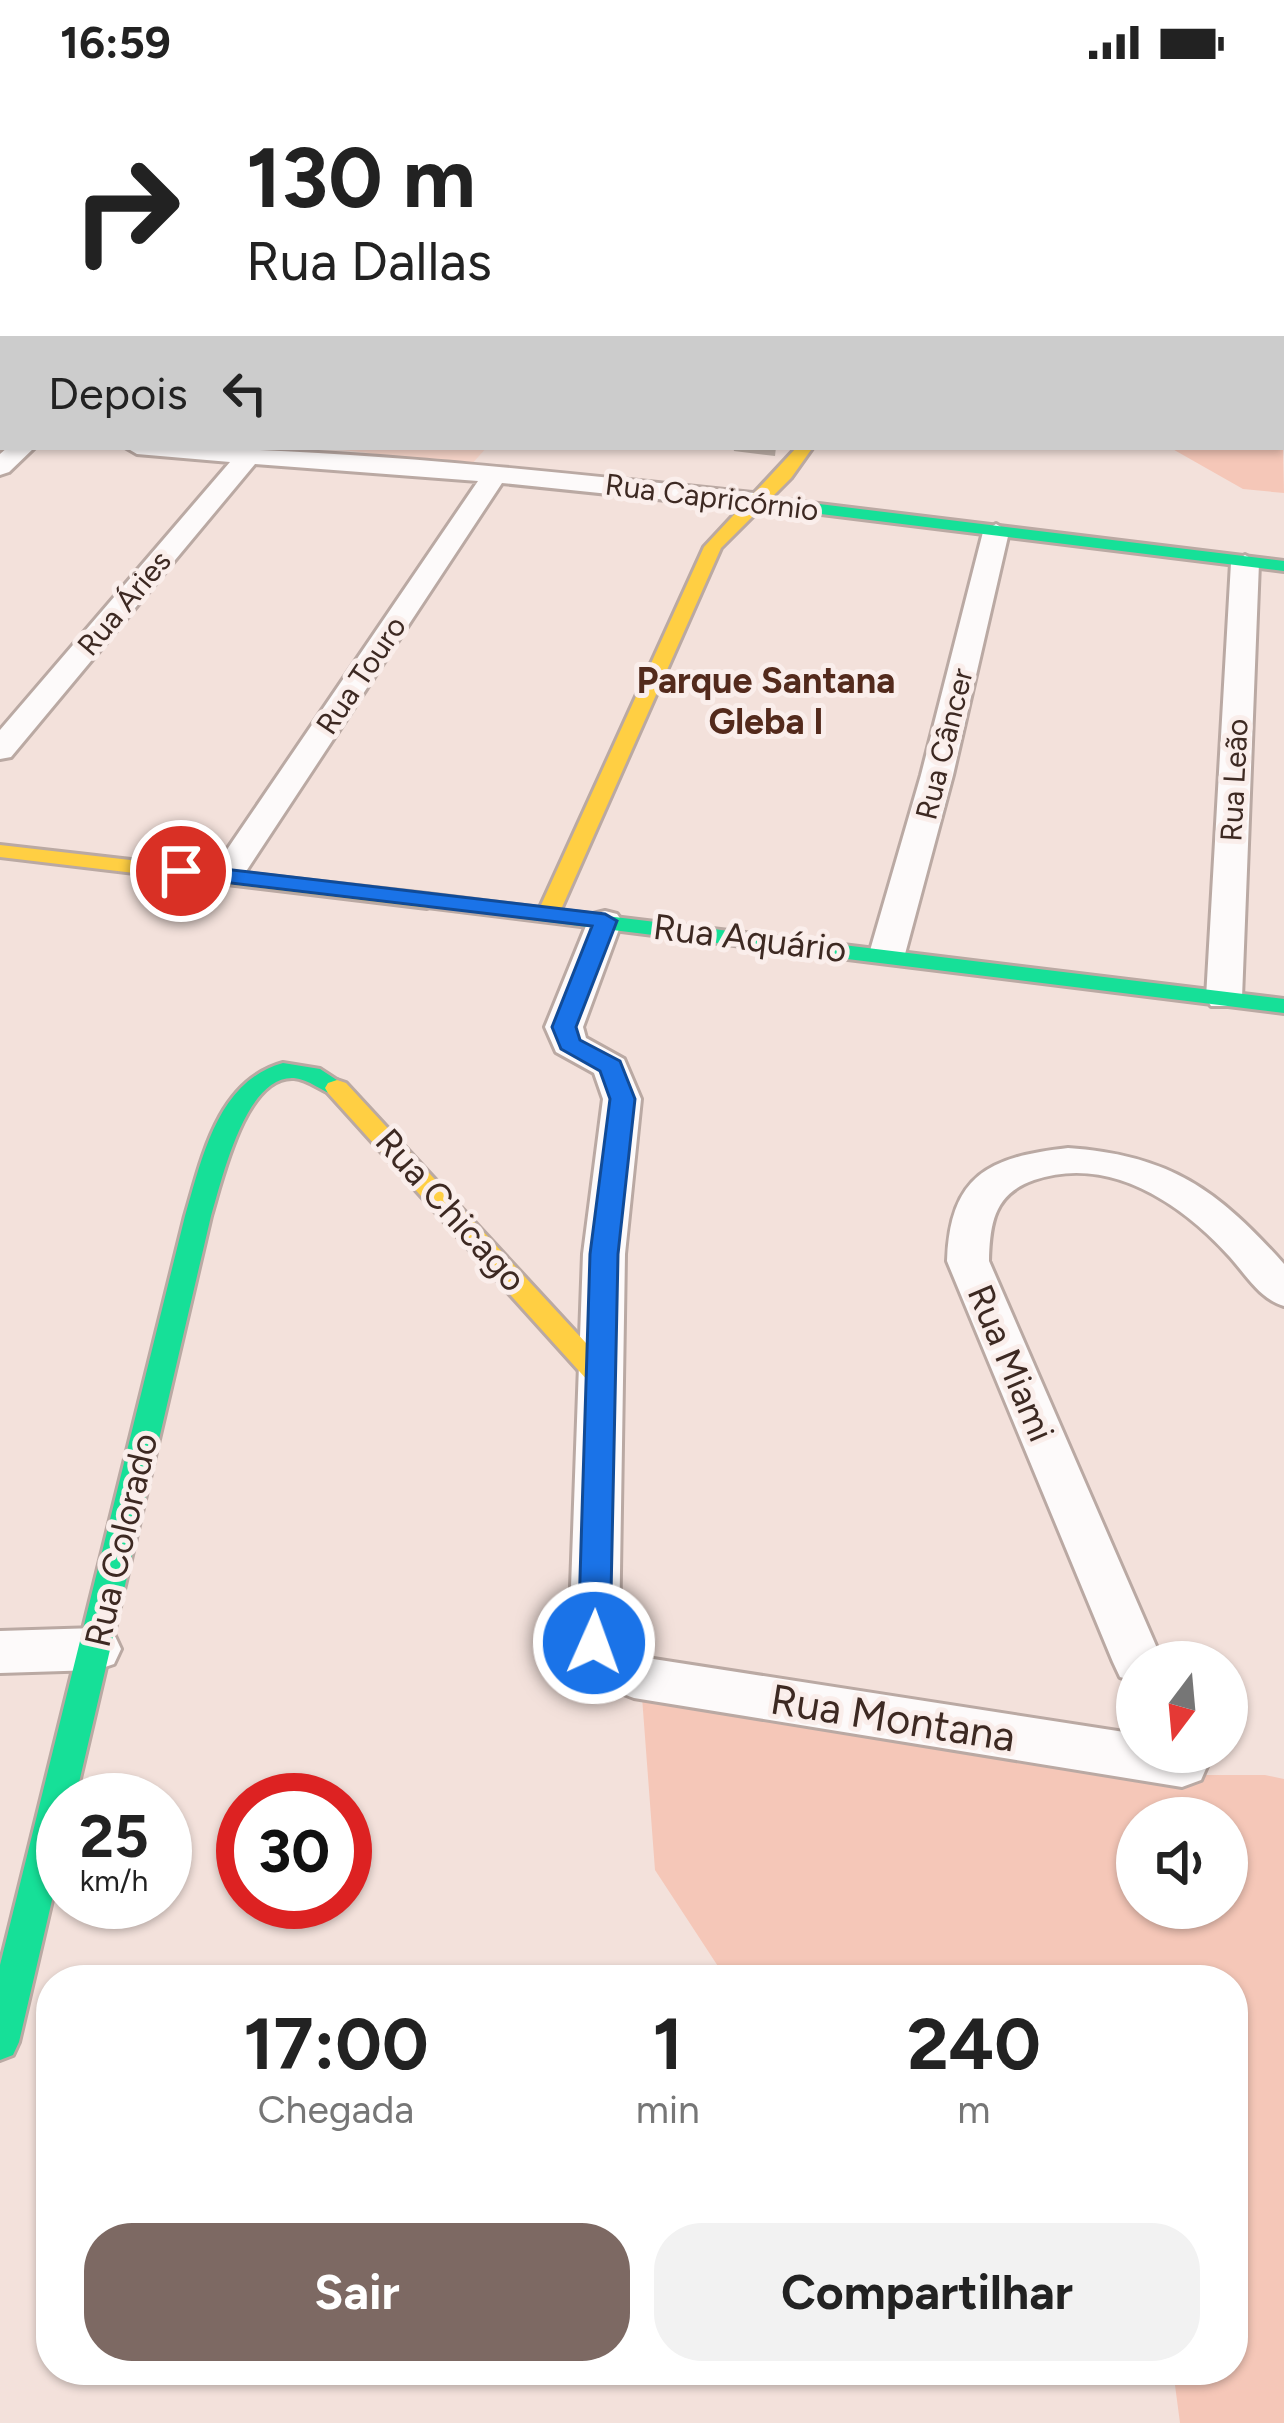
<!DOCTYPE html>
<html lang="pt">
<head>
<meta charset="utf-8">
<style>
  :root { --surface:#fff; --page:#f2f2f2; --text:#222; --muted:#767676; --accent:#7d6963 }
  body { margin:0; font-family:Figtree,sans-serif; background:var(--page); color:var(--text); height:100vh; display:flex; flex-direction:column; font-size:45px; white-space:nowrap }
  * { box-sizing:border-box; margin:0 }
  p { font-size:39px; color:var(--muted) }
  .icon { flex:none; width:66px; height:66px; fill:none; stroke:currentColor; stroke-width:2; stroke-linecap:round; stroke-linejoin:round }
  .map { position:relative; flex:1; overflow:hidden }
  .sheet { position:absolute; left:36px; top:1881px; width:1212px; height:420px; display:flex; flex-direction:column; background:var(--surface); border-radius:48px; box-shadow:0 3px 9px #0004 }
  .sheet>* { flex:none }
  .guide { position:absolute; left:0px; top:0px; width:1284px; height:366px; box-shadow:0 3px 9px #0004; background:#fff; color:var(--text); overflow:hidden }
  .needle { width:78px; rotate:196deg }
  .controls { position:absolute; left:1116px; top:1557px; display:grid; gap:24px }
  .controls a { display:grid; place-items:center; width:132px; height:132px; border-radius:50%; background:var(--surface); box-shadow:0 3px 9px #0004; font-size:60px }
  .speed { position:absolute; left:36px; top:1689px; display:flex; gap:24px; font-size:60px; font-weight:700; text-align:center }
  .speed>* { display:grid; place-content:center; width:156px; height:156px; border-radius:50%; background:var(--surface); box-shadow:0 3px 9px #0004; line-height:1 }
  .speed small { font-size:30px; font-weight:400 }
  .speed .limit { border:18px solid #d22; background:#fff; color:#111 }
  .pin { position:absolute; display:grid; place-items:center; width:102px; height:102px; color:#fff; margin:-51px; border:6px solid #fff; border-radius:50%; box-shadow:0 3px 12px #0007 }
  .me { position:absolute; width:132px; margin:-66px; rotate:2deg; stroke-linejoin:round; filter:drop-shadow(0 0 9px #0008) }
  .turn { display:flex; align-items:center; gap:42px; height:252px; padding:0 48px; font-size:54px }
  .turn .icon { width:156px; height:156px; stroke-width:2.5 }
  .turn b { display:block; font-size:84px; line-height:102px }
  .then { display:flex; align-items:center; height:114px; padding:0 48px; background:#0003; gap:24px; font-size:45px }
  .eta { display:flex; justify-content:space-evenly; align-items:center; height:204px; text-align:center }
  .eta b { font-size:72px; font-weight:700; line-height:84px }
  .primary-button { display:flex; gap:24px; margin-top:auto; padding:24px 48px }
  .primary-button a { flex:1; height:138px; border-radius:48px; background:var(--accent); color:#fff; font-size:48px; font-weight:700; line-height:138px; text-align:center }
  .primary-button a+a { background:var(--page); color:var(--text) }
  .status { display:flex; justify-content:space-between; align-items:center; height:84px; padding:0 60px; background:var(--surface); direction:ltr }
  .status svg { height:33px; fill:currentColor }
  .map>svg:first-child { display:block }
</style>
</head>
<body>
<div class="status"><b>16:59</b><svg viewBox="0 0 49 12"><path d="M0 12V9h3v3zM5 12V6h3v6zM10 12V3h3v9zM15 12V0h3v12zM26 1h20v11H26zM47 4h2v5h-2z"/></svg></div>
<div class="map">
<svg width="1284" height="2339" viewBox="0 0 1284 2339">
  <rect width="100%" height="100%" fill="#f3e1db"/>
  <path fill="#f8d5c9" d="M 317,363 L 487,363 L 471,381 Z"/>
  <path fill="#f5c7b8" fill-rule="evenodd" d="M 1281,277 L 1284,409 L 1243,405 L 1169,363 L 1281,363 Z
    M 642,1613 L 1120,1691 L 1265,1691 L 1284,1695 L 1284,2339 L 1180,2339 L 1173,2286 L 1233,2286 L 1233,1896 L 727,1896 L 655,1786 ZM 1137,1734 L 1227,1734 L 1227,1824 L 1137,1824 Z"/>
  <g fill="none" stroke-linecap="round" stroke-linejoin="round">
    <g stroke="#baa9a3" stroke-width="6">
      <path id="lane" d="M 190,0 L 199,0 L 202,3 L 193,3 Z"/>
    </g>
    <g stroke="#baa9a3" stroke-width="6">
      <path id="street" d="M 367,0 L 385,0 L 387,3 L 369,3 Z
        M 469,0 L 527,0 L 529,3 L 470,3 Z
        M 887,0 L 905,0 L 906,3 L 888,3 Z
        M 1281,81 L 1284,81 L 1284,93 L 1281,93 Z
        M 8,363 L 35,363 L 9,388 L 0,391 L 0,370 Z
        M 125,363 C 335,363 545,387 754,409 L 767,417 L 754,425 L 502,399 L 243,792 L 238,799 L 214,799 L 209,792 L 478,397 L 255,380 L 11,673 L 0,675 L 0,646 L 230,378 L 137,370 Z
        M 996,440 L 1009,448 L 953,691 L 905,870 L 900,878 L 874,878 L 869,870 L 921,691 L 983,448 Z
        M 1245,471 L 1259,479 L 1242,914 L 1237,922 L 1211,922 L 1206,914 L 1231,479 Z
        M 605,827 L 617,830 L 622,837 L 583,943 L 586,954 L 624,975 L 641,1015 L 625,1170 L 619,1551 L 647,1574 L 1137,1650 L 1137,1668 L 1203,1668 L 1208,1680 L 1201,1696 L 1182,1703 L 634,1614 C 608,1605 581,1584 569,1559 L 583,1170 L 603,1015 L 594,989 L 556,968 L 545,943 L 588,837 L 593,830 Z
        M 1068,1064 C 1170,1071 1218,1106 1284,1180 L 1284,1222 C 1260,1215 1247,1192 1230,1173 C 1182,1120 1110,1070 1034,1096 C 994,1110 990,1139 989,1177 L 1163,1578 L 1137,1578 L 1137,1598 L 1120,1593 L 1113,1578 L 947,1177 C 950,1091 989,1073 1068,1064 Z
        M 96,1544 L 114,1550 L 121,1565 L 114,1580 L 96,1586 L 0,1589 L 0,1547 Z"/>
    </g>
    <g stroke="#baa9a3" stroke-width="6">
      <path id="fast" d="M 754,412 L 1284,477 L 1284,487 L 748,421 L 748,413 Z
        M 427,810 L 1284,915 L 1284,929 L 419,822 L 419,812 Z
        M 283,979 L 320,985 L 349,1004 L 337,1012 C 322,1008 309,995 294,994 C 245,991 222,1096 211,1132 L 75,1716 L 63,1716 L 63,1769 L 19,1958 L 13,1971 L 0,1976 L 0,1881 L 185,1132 C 202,1075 217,997 283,979 Z"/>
    </g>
    <g stroke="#baa9a3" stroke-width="6">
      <path id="slow" d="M 797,363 L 813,363 L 791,394 L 721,464 L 559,830 L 556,835 L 540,835 L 537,830 L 704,463 Z
        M 0,761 L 427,810 L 438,817 L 427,824 L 0,773 Z
        M 337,996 L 346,999 L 609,1284 L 613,1291 L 609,1298 L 589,1298 L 328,1009 L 325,1004 L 328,999 Z"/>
    </g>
    <g stroke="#baa9a3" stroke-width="6">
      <path id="jam" d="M 1040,0 L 1052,0 L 1038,3 Z"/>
    </g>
    <use href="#lane" fill="#fdfafa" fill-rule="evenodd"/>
    <use href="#street" fill="#fdfafa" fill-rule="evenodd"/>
    <use href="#fast" fill="#16e098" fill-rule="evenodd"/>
    <use href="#slow" fill="#ffcf43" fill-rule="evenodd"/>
    <use href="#jam" fill="#f24e42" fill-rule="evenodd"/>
  </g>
  <path fill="#bcaea6" d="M 733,363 L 776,363 L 775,372 L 734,367 Z"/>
  <path fill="#998d87" d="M 3,186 L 3,219 L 0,221 L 0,188 Z"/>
  <path fill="#dbcac1" stroke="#998d87" stroke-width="3" d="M 0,113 L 3,113 L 3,186 L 0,188 Z"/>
  <path fill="#1a73e8" stroke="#114b97" stroke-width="3" d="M 181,780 L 605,830 L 617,837 L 576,943 L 580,956 L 620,977 L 635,1015 L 618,1170 L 610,1559 L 606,1569 L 594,1572 L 582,1569 L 578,1559 L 590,1170 L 610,1015 L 600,987 L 561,965 L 552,943 L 592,842 L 173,792 L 170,787 Z"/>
  <g text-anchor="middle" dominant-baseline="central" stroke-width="10" stroke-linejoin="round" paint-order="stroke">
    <g font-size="30" fill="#3d2922" stroke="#faeeeb">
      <text transform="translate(712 413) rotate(7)">Rua Capricórnio</text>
      <text transform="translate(124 519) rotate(-50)">Rua Áries</text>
      <text transform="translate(361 591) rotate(-56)">Rua Touro</text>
      <text transform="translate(944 660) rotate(-76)">Rua Câncer</text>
      <text transform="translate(1234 696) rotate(-87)">Rua Leão</text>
    </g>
    <g font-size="36" font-weight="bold" fill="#532a1c" stroke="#faeeeb">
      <text x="766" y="596">Parque Santana<tspan x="766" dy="41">Gleba I</tspan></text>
    </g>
    <g font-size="36" fill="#3d2922" stroke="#faeeeb">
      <text transform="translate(750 854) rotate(7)">Rua Aquário</text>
      <text transform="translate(451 1126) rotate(48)">Rua Chicago</text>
      <text transform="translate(1011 1279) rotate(67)">Rua Miami</text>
      <text transform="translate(121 1456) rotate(-77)">Rua Colorado</text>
    </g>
    <g font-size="42" fill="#3d2922" stroke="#faeeeb">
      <text transform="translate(893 1634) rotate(9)">Rua Montana</text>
    </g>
  </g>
</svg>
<div class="controls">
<a><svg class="needle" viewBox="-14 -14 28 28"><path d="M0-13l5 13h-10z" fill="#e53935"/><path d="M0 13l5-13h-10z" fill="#767676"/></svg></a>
<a><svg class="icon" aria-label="sound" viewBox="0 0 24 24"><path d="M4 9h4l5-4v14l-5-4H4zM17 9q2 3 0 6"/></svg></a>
</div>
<div class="speed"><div>25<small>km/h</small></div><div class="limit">30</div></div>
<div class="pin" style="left:181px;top:787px;background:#d93025"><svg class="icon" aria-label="arrive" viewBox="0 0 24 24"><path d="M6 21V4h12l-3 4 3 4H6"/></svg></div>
<svg class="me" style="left:594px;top:1559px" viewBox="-20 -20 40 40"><circle r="17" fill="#1a73e8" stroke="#fff" stroke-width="3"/><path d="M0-11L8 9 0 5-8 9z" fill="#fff"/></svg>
<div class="guide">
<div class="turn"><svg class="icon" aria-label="right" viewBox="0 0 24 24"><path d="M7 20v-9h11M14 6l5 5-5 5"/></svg><div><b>130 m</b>Rua Dallas</div></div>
<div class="then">Depois<svg class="icon" aria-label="left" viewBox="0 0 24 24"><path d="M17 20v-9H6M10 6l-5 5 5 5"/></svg></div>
</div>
<section class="sheet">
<div class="eta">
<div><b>17:00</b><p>Chegada</p></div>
<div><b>1</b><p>min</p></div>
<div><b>240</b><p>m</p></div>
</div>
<div class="primary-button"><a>Sair</a><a>Compartilhar</a></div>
</section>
</div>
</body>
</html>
